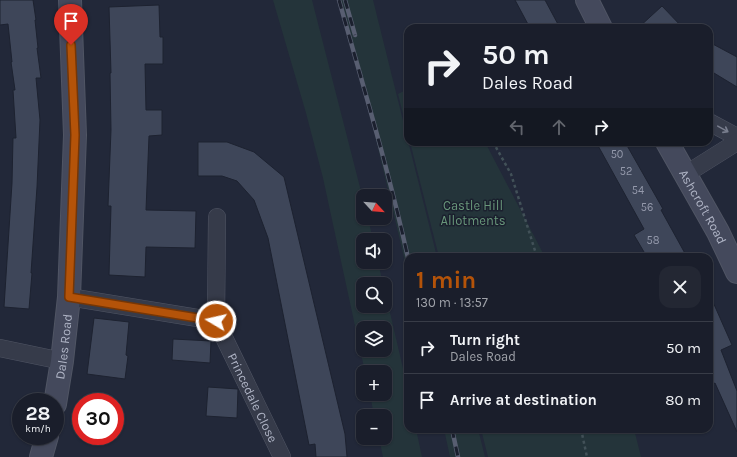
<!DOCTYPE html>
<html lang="en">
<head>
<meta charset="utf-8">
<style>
  :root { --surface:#1a1e2b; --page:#232733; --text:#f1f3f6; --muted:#9fa2a9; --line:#383c47; --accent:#b45309 }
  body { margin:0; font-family:Karla,sans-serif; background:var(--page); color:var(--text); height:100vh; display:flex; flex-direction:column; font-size:15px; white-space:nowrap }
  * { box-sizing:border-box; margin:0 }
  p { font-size:13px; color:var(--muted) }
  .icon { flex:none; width:22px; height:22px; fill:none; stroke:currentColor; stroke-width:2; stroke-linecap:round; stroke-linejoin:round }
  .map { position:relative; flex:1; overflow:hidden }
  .drawer { position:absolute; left:404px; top:253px; width:309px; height:180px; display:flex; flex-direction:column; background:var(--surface); border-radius:12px; box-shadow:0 1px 3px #0004,0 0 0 1px var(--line) }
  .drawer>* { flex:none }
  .top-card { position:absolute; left:404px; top:24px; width:309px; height:122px; border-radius:12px; box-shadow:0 1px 3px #0004,0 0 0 1px var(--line); background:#1a1e2b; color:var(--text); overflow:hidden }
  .needle { width:26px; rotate:116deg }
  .buttons { position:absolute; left:356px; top:189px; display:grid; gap:8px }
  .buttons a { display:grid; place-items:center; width:36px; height:36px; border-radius:8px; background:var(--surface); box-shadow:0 1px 3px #0004,0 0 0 1px var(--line); font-size:20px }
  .speed { position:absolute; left:12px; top:393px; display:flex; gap:8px; font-size:20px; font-weight:700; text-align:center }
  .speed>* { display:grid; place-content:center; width:52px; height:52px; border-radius:50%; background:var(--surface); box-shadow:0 1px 3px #0004,0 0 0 1px var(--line); line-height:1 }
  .speed small { font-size:10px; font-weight:400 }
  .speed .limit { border:6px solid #d22; background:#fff; color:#111 }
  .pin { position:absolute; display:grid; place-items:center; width:34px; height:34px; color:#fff; margin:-41px -17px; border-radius:50% 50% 50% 0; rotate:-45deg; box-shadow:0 0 4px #0007 }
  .pin .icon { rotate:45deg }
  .me { position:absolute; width:44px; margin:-22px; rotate:279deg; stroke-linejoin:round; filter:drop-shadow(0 0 3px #0008) }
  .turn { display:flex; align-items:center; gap:14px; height:84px; padding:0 12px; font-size:18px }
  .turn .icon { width:52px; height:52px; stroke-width:2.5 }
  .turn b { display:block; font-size:28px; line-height:34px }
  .lanes { display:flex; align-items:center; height:38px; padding:0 12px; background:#0003; justify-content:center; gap:20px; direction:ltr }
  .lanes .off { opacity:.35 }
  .round { display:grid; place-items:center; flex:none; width:42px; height:42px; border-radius:12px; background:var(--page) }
  .overview { display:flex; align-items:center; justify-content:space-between; height:68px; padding:0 12px }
  h1 { font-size:24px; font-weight:700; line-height:30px; color:var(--accent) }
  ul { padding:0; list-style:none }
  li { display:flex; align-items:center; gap:12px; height:52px; padding:0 12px; border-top:1px solid var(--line) }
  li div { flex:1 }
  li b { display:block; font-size:15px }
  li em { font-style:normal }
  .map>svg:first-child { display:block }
</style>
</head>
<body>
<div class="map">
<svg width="737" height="457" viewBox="0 0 737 457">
  <rect width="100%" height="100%" fill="#222839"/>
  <path fill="#24343a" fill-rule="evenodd" d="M 273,0 L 312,0 L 363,199 L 363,218 L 368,218 L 373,240 L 363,240 L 363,262 L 378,262 L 383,284 L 363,284 L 363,306 L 385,306 L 385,291 L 408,390 L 408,429 L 416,429 L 422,457 L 383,457 L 379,438 L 385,438 L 385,416 L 374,416 L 370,394 L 385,394 L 385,372 L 365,372 L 323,178 L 306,113 ZM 363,328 L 385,328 L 385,350 L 363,350 Z
    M 340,0 L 373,0 L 437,257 L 408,257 L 408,274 L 374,131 Z
    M 408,89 L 408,134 L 398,94 Z
    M 410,142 L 485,142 L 545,257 L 439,257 Z
    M 444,429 L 478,429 L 485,457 L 450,457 Z
    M 481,429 L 634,429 L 641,457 L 488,457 Z"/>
  <path fill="#3e4659" stroke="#1d2230" d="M 0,0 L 33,0 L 36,20 L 35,20 L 38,48 L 37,48 L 41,78 L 36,78 L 40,120 L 37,187 L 31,273 L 32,273 L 29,309 L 4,307 L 12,183 L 13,138 L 16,138 L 13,90 L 15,90 L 11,62 L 12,62 L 8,24 L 0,25 Z
    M 515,0 L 545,0 L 560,28 L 530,28 Z
    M 159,5 L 160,37 L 163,37 L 163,64 L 145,64 L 146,110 L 162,110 L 162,135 L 149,136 L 146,210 L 196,211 L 195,248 L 146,247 L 145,277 L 109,275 L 111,206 L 108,206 L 111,130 L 110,73 L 111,73 L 109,7 Z
    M 662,6 L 683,28 L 638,28 Z
    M 709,42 L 737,57 L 737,87 L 709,70 Z
    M 198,142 L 227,142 L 254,152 L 284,177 L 345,434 L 347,457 L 316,457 L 315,444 L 309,445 L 268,238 L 254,200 L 237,181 L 222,176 L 198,176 Z
    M 596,142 L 625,142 L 663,209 L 661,210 L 687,257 L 647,257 L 634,235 L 644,229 Z
    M 709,293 L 732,345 L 721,350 L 737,391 L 737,432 L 715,383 L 709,386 Z
    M 94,318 L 129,322 L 126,355 L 128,356 L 125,379 L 87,374 Z
    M 173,339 L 211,341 L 210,363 L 172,360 Z
    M 208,387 L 238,389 L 237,418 L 206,416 Z"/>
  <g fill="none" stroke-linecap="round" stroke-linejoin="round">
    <g stroke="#505564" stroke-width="18">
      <g id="street">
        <path d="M 709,122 L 737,137"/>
        <path d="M 686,174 L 737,142"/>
        <path id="s1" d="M 69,297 L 216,321 L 282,457"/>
        <path d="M 216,321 L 217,217"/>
        <path d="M 0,348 L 62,361"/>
      </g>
    </g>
    <g stroke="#505564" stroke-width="24">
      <g id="secondary">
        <path d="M 587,0 L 601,28"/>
        <path id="s2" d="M 667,142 L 718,232 L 737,272"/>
        <path id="s3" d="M 55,404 L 62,361 L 69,297 L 75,135 L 70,0"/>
        <path d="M 41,457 L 47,436"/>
      </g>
    </g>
    <path stroke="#425158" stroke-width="2.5" stroke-dasharray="3 3" stroke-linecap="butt" d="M 493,142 L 511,174 L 537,257
      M 581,429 L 587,457"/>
    <use href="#street" stroke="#363b4a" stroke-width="17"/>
    <use href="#secondary" stroke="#44495c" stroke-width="22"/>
    <g stroke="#585e71" stroke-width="4.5">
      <path id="rail" d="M 339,0 C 363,86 389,171 408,258
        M 345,0 L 355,35
        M 452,429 L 458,457"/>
    </g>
    <use href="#rail" stroke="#1b202e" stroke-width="3" stroke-dasharray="9" stroke-linecap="butt"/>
  </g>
  <defs><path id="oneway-shaft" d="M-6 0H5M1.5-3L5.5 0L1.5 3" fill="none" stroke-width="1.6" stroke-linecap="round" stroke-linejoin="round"/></defs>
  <use stroke="#797e8e" href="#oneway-shaft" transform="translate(723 129) rotate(29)"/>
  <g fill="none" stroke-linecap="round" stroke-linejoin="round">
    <g stroke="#753606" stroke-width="10">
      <path id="route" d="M 71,45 L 75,135 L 69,297 L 216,321"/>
    </g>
    <use href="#route" stroke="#b45309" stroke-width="7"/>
  </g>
  <g text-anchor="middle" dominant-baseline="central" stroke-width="3" stroke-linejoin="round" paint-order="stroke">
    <g font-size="11" fill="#9499ab">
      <text x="617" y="154">50</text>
      <text x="626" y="171">52</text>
      <text x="638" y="190">54</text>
      <text x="647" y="207">56</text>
      <text x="653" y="240">58</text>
    </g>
    <g font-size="13" fill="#68967a" stroke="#1b202e">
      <text x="473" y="205">Castle Hill<tspan x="473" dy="15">Allotments</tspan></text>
    </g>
    <g font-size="13" fill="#b0b5c6" stroke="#1b202e">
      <text stroke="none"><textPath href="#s2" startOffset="74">Ashcroft Road</textPath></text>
      <text stroke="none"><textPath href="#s3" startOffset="58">Dales Road</textPath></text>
      <text stroke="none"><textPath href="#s1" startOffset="234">Princedale Close</textPath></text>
    </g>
  </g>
</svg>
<div class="buttons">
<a><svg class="needle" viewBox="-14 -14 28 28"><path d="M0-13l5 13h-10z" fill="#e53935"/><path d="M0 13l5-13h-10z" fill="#9fa2a9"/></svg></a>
<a><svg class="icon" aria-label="sound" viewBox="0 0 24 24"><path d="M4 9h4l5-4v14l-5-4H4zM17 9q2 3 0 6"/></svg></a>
<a><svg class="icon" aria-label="search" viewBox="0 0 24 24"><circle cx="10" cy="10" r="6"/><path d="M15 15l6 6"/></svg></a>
<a><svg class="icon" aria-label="layers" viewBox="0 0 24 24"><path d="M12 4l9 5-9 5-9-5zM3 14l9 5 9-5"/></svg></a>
<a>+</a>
<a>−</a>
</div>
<div class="speed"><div>28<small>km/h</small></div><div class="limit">30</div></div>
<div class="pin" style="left:71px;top:45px;background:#d93025"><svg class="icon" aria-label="arrive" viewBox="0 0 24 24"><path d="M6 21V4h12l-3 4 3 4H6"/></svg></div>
<svg class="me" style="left:216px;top:321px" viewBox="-20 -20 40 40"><circle r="17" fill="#b45309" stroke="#fff" stroke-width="3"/><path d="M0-11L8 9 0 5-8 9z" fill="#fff"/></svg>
<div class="top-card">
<div class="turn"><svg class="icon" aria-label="right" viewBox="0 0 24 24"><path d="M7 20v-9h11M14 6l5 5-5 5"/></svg><div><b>50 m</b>Dales Road</div></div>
<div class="lanes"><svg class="icon off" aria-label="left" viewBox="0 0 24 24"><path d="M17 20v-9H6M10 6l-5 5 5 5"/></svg><svg class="icon off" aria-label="ahead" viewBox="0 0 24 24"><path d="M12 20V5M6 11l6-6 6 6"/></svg><svg class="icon" aria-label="right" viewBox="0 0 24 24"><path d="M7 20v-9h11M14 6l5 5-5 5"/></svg></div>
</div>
<section class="drawer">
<div class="overview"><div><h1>1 min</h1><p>130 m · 13:57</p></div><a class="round"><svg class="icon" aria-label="close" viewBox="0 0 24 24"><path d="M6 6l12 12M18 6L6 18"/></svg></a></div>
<ul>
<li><svg class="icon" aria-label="right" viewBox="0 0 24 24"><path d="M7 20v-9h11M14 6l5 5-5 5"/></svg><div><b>Turn right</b><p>Dales Road</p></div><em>50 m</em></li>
<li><svg class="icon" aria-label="arrive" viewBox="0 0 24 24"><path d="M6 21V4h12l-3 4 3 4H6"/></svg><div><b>Arrive at destination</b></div><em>80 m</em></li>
</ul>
</section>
</div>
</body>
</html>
